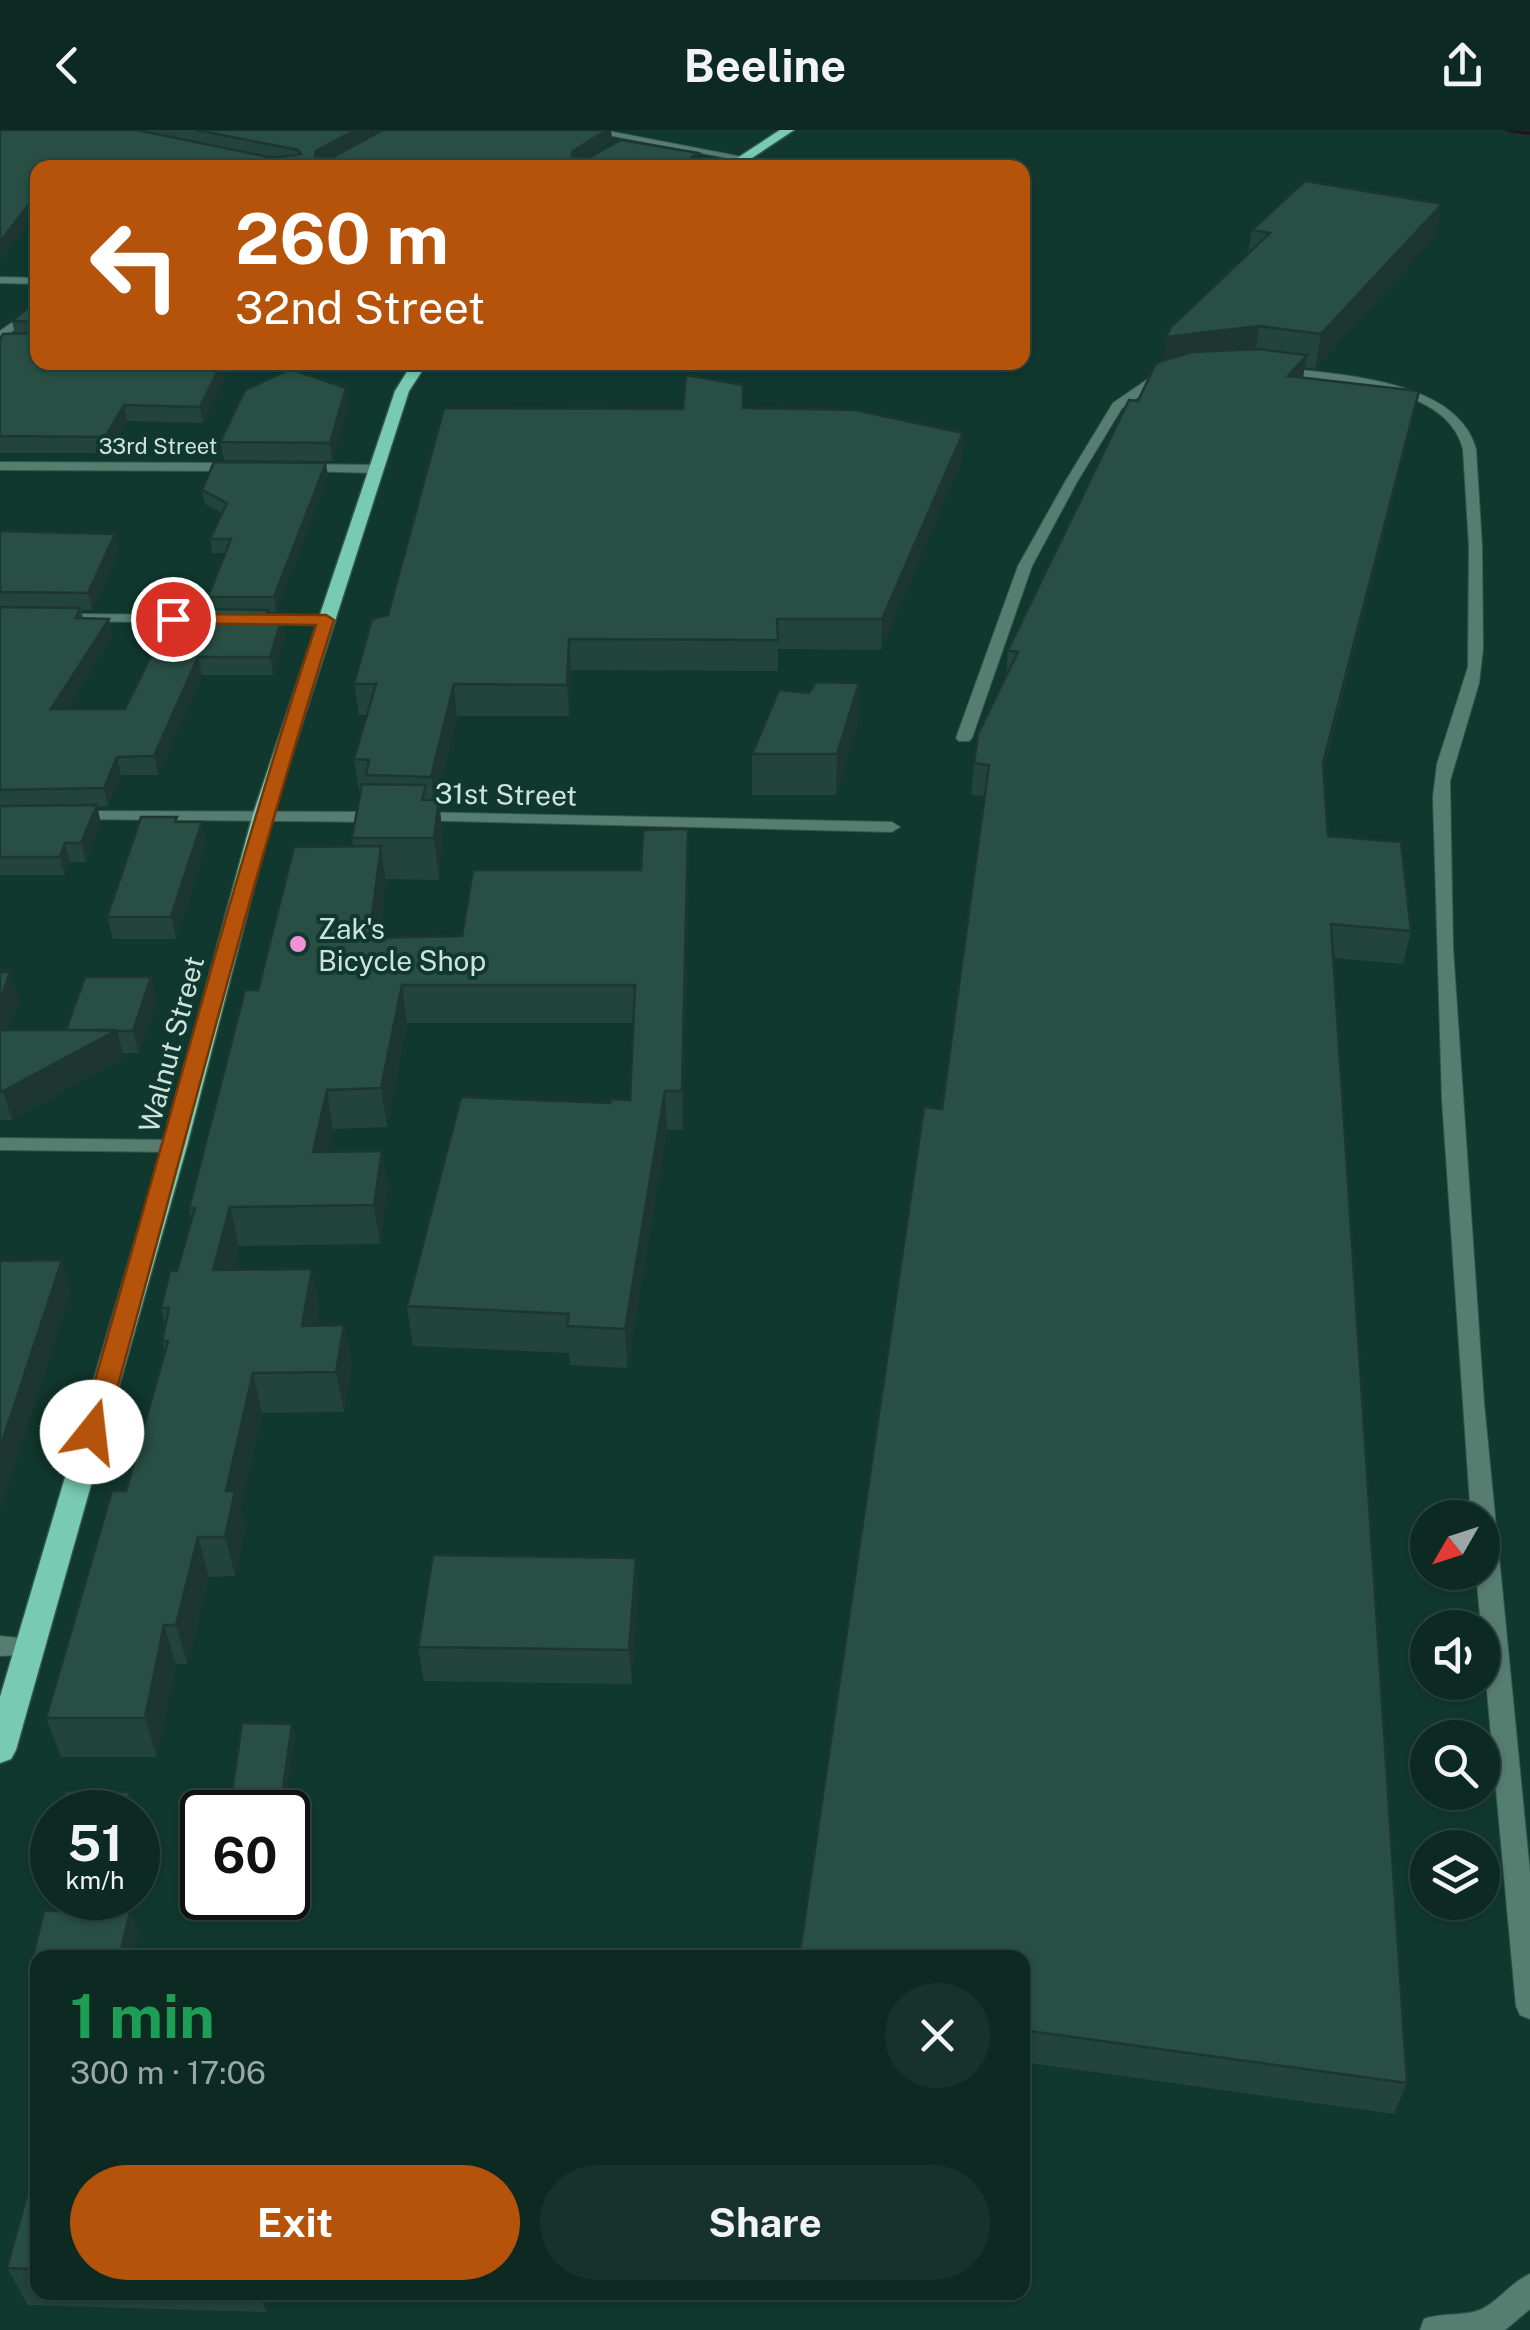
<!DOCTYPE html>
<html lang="en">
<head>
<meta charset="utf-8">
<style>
  :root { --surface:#0d2a22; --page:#16322a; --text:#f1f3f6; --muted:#9aa7a5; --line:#2d4640; --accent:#b45309 }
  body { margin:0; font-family:"Public Sans",sans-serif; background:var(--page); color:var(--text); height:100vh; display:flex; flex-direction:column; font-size:38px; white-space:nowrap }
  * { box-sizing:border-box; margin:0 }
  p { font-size:32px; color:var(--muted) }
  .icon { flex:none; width:55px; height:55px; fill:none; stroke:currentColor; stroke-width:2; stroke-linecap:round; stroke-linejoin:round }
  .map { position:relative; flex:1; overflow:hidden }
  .side { position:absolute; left:30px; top:1820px; width:1000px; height:350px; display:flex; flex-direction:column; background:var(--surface); border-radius:20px; box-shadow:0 2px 8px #0004,0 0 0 2px var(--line) }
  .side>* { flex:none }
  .banner { position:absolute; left:30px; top:30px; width:1000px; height:210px; border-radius:20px; box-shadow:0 2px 8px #0004,0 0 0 2px var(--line); background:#b45309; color:#fff; overflow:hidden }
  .needle { width:65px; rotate:231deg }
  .fabs { position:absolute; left:1410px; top:1370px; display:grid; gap:20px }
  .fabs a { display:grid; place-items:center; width:90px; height:90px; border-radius:50%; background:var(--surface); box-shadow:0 2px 8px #0004,0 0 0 2px var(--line); font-size:50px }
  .speed { position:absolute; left:30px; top:1660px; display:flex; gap:20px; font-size:50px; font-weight:700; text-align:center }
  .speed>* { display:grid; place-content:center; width:130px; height:130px; border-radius:50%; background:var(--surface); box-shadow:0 2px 8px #0004,0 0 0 2px var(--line); line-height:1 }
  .speed small { font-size:25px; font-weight:400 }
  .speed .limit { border:5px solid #111; border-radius:15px; background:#fff; color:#111 }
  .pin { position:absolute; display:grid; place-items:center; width:85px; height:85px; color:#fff; margin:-42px; border:5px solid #fff; border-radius:50%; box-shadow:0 2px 10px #0007 }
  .me { position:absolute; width:110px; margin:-55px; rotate:16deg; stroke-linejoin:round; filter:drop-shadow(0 0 8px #0008) }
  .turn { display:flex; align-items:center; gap:35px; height:210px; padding:0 40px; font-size:45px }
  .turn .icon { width:130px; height:130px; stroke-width:2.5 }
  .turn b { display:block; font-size:70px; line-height:85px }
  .round { display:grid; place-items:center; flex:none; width:105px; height:105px; border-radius:52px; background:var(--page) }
  .overview { display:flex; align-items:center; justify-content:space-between; height:170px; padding:0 40px }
  h1 { font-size:60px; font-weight:700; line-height:75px; color:#1e9e55 }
  .button { display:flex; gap:20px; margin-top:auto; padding:20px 40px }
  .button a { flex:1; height:115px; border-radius:60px; background:var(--accent); color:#fff; font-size:40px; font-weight:700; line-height:115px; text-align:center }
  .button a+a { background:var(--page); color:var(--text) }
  header { display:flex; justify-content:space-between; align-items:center; height:130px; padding:0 40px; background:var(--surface); font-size:45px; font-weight:700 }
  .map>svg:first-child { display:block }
</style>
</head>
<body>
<header><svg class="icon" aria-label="back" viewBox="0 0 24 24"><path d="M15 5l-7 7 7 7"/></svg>Beeline<svg class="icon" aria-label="share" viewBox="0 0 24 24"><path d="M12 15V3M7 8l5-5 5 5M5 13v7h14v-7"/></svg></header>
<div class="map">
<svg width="1530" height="2200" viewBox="0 0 1530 2200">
  <rect width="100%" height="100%" fill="#11382e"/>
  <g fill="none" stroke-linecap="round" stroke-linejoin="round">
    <path fill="#271121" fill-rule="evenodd" d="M 1505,0 L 1530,1 L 1530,5 L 1508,2 Z"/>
    <g stroke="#33574d" stroke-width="2">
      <path id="street" d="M 582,0 L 603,0 L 748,28 L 743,31 Z
        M 0,147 L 38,148 L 38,154 L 0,153 Z
        M 38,174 L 38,183 L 0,210 L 0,201 Z
        M 1276,237 C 1336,245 1457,248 1476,319 L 1482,416 L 1483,519 L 1479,553 L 1450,651 L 1453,818 L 1484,1273 L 1530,1743 L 1530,1889 L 1520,1885 L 1516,1876 L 1476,1442 L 1482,1442 L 1482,1388 L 1471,1388 L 1442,970 L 1433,667 L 1437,634 L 1468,537 L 1469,416 L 1463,319 C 1446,250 1327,254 1272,243 L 1270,241 Z
        M 1168,243 L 1172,244 L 1172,250 L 1156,255 L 1122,278 L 1077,352 L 1032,436 L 972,608 L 969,611 L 959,611 L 956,608 L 1018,436 L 1065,352 L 1113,273 L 1148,249 Z
        M 0,332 L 239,333 L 245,337 L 239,341 L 0,340 Z
        M 303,334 L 376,335 L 382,339 L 376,343 L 299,341 L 299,335 Z
        M 83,484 L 194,485 L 201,489 L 194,493 L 78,491 L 76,488 Z
        M 258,486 L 326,486 L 333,490 L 326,494 L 253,493 L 253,487 Z
        M 74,681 L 380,682 L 388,687 L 380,692 L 68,689 L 68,683 Z
        M 414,682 L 892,692 L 900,697 L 892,702 L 408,690 L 406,687 Z
        M 0,1008 L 175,1010 L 185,1016 L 175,1022 L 0,1020 Z
        M 0,1506 L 38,1510 L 42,1517 L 38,1524 L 0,1526 Z
        M 1530,2144 L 1530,2179 L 1505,2200 L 1420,2200 L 1424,2189 C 1442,2182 1466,2187 1482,2179 C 1500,2170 1511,2152 1530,2144 Z"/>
    </g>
    <g stroke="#33574d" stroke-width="3">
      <path id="primary" d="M 780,0 L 794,0 L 737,38 L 722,38 Z
        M 413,232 L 428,232 L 409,261 L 273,684 L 187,1016 L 16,1620 L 11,1629 L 0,1633 L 0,1567 L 163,1016 L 253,684 L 395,261 Z"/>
    </g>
    <use href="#street" fill="#577d71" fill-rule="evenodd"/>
    <use href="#primary" fill="#78cab0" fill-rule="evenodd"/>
  </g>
  <path fill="#23443a" d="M 0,0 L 611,0 L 612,11 L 586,27 L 698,37 L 38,38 Z
    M 1442,74 L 1435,106 L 1315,239 L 1305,237 L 1303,247 L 1419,261 L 1413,289 L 1324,639 L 1328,706 L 1411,801 L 1403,834 L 1333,828 L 1407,1953 L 1394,1984 L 1022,1932 L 1022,1828 L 942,979 L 985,666 L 971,665 L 974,633 L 1006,546 L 1008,520 L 1138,271 L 1163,231 L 1248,123 L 1252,100 Z
    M 37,171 L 38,232 L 230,232 L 231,237 L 203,293 L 127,291 L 111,320 L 104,323 L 0,323 L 0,209 L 15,204 L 12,191 Z
    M 743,255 L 744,278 L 963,303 L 961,332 L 881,520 L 778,519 L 778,541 L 571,540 L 569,586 L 457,586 L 437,670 L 439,670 L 443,711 L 439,750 L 386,749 L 380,808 L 462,806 L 641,740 L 689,736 L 683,1000 L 667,1000 L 627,1238 L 570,1235 L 569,1223 L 413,1216 L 407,1176 L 610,973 L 630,970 L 634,893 L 407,893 L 387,997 L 333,999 L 328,1022 L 382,1021 L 388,1060 L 380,1114 L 239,1116 L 233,1140 L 312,1139 L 319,1178 L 316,1195 L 344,1195 L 352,1234 L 344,1282 L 262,1283 L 240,1380 L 245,1400 L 235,1446 L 209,1447 L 187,1534 L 176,1534 L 157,1627 L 61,1627 L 46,1588 L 126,1361 L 165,1223 L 162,1211 L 165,1195 L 161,1178 L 177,1141 L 192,1090 L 189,1078 L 258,860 L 353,716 L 352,708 L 360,661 L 359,661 L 354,629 L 367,585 L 359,585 L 354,554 L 388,485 L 683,279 Z
    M 348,276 L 332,331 L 224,330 L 220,312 Z
    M 328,346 L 276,482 L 268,482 L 269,489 L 282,488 L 285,506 L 273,545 L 202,545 L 158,645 L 121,645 L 108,676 L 97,677 L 101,694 L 86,732 L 70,732 L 65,745 L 0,745 L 0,401 L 119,422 L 92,480 L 81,480 L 83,488 L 109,489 L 112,506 L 67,579 L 125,579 L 198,489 L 211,479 L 208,467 L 226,423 L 212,423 L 210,409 L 222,383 L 205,374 L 202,360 Z
    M 858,594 L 836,665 L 752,665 L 752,624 Z
    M 178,692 L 202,692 L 206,714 L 176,809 L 113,809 L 107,787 Z
    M 0,842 L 19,870 L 8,900 L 66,900 L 157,869 L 139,923 L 123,923 L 124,928 L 12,990 L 0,990 Z
    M 636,1428 L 638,1462 L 632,1554 L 424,1551 L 418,1517 Z
    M 292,1594 L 295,1605 L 285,1678 L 230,1676 Z
    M 44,1711 L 52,1711 L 52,1732 Z
    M 44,1781 L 130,1781 L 138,1803 L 132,1828 L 38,1828 L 38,1868 L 28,1847 Z
    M 38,2025 L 38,2162 L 269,2162 L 266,2182 L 28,2175 L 7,2138 Z"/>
  <path fill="#1d3730" d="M 355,0 L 381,0 L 318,38 L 315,26 L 316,21 Z
    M 607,0 L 611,0 L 612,11 L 574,35 L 573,38 L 573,21 Z
    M 698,23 L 697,38 L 675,38 Z
    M 38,62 L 38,81 L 0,132 L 0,112 Z
    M 1442,74 L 1435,106 L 1315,239 L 1321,204 Z
    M 1259,196 L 1254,230 L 1162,242 L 1166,207 Z
    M 1307,225 L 1302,252 L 1288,246 Z
    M 222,232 L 230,232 L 231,237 L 203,293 L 200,277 Z
    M 346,258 L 348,276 L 332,331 L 330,313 Z
    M 1419,261 L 1413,289 L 1317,664 L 1323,633 Z
    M 124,275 L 127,291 L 111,320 L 104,323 L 100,307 Z
    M 963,303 L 961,332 L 881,520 L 882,489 Z
    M 326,333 L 328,346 L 276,482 L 274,467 Z
    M 115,404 L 119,422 L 92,480 L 88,463 Z
    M 282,488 L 285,506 L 273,545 L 270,527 Z
    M 109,489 L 112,506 L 55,598 L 51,579 Z
    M 569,509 L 571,540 L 569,586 L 567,555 Z
    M 198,527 L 202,545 L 158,645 L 154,626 Z
    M 859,553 L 858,594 L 836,665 L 837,624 Z
    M 454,554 L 457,586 L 435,679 L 431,647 Z
    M 117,627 L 121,645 L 108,676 L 104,658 Z
    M 439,670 L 443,711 L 439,750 L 434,708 Z
    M 97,675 L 101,694 L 86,732 L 81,713 Z
    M 202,692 L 206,714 L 176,809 L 171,787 Z
    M 688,699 L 689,736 L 683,1000 L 682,961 Z
    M 65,713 L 70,732 L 65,745 L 60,727 Z
    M 381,716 L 386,753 L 375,846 L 369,808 Z
    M 10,842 L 19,870 L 0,926 L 0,872 Z
    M 151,847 L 157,869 L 139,923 L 133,901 Z
    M 402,855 L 407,893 L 387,997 L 381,958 Z
    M 117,900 L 124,928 L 12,990 L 3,961 Z
    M 327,960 L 333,999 L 320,1061 L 313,1022 Z
    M 665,961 L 667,1000 L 627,1238 L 625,1199 Z
    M 382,1021 L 388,1060 L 380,1114 L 374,1075 Z
    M 230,1077 L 239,1116 L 222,1180 L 213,1140 Z
    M 62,1130 L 71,1161 L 0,1382 L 0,1318 Z
    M 312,1139 L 319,1178 L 309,1235 L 302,1196 Z
    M 344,1195 L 352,1234 L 344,1282 L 336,1242 Z
    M 253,1243 L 262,1283 L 240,1380 L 245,1400 L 235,1446 L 225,1407 L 226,1361 Z
    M 198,1407 L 209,1447 L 187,1534 L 176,1495 Z
    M 636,1428 L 638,1462 L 632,1554 L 629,1520 Z
    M 164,1495 L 176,1534 L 157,1627 L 145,1588 Z
    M 292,1594 L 295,1605 L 285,1678 L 282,1666 Z
    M 129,1662 L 136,1682 L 126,1682 Z
    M 263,1667 L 266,1678 L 265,1682 L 260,1682 Z
    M 130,1781 L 138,1803 L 132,1828 L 119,1828 Z
    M 258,2162 L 269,2162 L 266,2182 Z"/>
  <path fill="#294f44" stroke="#1d3730" stroke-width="2.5" d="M 0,0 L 137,0 L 273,28 L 301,24 L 298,20 L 196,0 L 355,0 L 316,21 L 315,26 L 333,27 L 383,0 L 607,0 L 573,21 L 572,26 L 590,27 L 621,10 L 698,23 L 675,38 L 205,38 L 194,35 L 191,38 L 62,38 L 58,35 L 56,38 L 38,38 L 38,62 L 0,112 Z
    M 1305,51 L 1442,74 L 1321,204 L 1259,196 L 1166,207 L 1171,197 L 1270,103 L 1252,100 Z
    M 38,151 L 38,232 L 222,232 L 200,277 L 124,275 L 107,304 L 100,307 L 0,306 L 0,209 L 3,204 L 37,203 L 37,192 L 12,191 L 37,171 L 35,155 Z
    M 1258,219 L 1307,225 L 1288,246 L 1419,261 L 1323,633 L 1328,706 L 1401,712 L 1411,801 L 1331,794 L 1407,1953 L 1022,1900 L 1022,1828 L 799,1828 L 924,977 L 942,979 L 989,635 L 974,633 L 978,604 L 1018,522 L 1008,520 L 1129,270 L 1138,271 L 1155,235 L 1161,231 L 1192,222 Z
    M 290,239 L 346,258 L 330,313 L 220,312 L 245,260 Z
    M 686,245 L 743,255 L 743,278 L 855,280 L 963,303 L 882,489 L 777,489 L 778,510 L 569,509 L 567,555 L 454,554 L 431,647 L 366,645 L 369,630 L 354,629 L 376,554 L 354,554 L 372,489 L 388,485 L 444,278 L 683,279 Z
    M 214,332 L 326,333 L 274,467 L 208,467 L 231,409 L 210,409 L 227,373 L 202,360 Z
    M 0,401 L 115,404 L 88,463 L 0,462 Z
    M 0,477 L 80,478 L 76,488 L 109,489 L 51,579 L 125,579 L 169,489 L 198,489 L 202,479 L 268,480 L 265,489 L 282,488 L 270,527 L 198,527 L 154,626 L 117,627 L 104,658 L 0,660 Z
    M 816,552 L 859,553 L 837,624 L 752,624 L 779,560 L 809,563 Z
    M 362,654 L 426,655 L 422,670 L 439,670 L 434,708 L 352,708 Z
    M 97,675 L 81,713 L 65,713 L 60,727 L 0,727 L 0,676 Z
    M 141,687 L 177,687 L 175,692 L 202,692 L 171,787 L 107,787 Z
    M 688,699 L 682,961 L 665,961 L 625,1199 L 567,1196 L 569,1184 L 407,1176 L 461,967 L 610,973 L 611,969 L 630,970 L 635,855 L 402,855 L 381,958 L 327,960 L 313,1022 L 382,1021 L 374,1075 L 230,1077 L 213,1140 L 312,1139 L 302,1196 L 344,1195 L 336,1242 L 253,1243 L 226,1361 L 235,1361 L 225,1407 L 198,1407 L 176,1495 L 164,1495 L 145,1588 L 46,1588 L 112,1361 L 126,1361 L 168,1211 L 162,1211 L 169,1178 L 161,1178 L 170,1141 L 177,1141 L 195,1078 L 189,1078 L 245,860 L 258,860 L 294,717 L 381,716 L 369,808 L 462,806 L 473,740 L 641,740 L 643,700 Z
    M 0,842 L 10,842 L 0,872 Z
    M 85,847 L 151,847 L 133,901 L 66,900 Z
    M 0,900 L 117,900 L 3,961 L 0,961 Z
    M 62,1130 L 0,1318 L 0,1131 Z
    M 433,1425 L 636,1428 L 629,1520 L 418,1517 Z
    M 242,1593 L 292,1594 L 282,1666 L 263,1667 L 260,1682 L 208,1682 L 209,1676 L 230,1676 Z
    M 65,1661 L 129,1662 L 126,1682 L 52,1682 L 52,1711 L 44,1711 L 52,1674 L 62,1674 Z
    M 44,1781 L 130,1781 L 119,1828 L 38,1828 L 38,1847 L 28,1847 Z
    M 38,2025 L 38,2139 L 7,2138 Z"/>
  <path fill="#b45309" stroke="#753606" stroke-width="2.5" d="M 173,484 L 326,485 L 334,490 C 248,758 181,1031 105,1302 L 101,1309 L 83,1309 L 80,1302 C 159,1033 228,761 316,495 L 168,493 L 165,489 Z"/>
  <circle fill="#f391d6" stroke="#11382e" stroke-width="4" cx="298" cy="814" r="10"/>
  <g text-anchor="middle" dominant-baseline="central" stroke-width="8" stroke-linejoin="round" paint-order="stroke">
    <g font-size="22" fill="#cee3db" stroke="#11382e">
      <text x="158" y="316">33rd Street</text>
    </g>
    <g font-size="28" fill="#cee3db" stroke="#11382e">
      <text transform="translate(506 664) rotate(1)">31st Street</text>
      <text transform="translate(171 914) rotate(-75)">Walnut Street</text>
    </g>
    <g font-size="28" fill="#cee3db" stroke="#11382e" text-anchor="start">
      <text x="318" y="798">Zak's<tspan x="318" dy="32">Bicycle Shop</tspan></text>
    </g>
  </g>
</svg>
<div class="fabs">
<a><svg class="needle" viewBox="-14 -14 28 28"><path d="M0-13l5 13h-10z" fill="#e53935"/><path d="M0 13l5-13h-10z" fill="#9aa7a5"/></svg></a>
<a><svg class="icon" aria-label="sound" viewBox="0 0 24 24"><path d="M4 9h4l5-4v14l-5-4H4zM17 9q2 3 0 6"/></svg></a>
<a><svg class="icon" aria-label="search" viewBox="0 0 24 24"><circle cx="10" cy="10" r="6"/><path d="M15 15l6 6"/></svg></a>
<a><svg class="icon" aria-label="layers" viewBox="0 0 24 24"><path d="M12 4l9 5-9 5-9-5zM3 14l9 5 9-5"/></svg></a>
</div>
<div class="speed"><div>51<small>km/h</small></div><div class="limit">60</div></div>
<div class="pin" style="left:173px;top:489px;background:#d93025"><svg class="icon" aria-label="arrive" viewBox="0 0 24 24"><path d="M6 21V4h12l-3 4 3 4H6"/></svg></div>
<svg class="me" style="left:92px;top:1302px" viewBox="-20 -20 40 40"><circle r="19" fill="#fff"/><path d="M0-13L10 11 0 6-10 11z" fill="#b45309"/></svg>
<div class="banner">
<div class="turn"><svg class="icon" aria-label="left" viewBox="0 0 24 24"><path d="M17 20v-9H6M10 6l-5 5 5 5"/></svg><div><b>260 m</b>32nd Street</div></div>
</div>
<section class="side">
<div class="overview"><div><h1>1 min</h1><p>300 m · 17:06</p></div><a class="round"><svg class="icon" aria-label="close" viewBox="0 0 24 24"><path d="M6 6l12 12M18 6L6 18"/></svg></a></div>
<div class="button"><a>Exit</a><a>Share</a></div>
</section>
</div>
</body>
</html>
